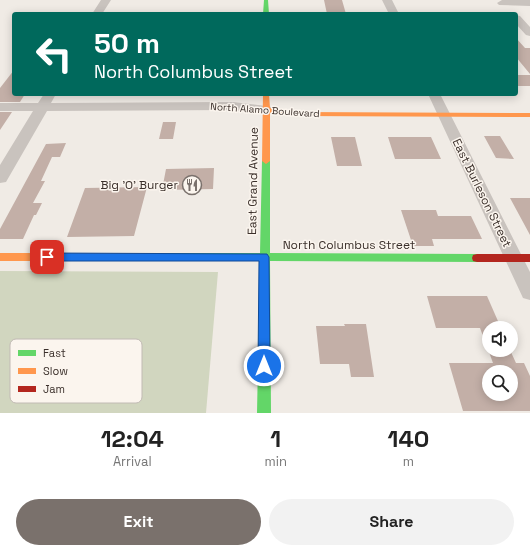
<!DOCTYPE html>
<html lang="en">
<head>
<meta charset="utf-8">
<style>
  :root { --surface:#fff; --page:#f2f2f2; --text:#222; --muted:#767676; --accent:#7a716c }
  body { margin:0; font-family:"Space Grotesk",sans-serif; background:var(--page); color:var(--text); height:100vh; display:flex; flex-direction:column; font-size:15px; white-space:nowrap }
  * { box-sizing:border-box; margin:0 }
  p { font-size:13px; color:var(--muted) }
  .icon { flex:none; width:22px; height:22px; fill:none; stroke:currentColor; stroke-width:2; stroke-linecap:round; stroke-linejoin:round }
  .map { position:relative; height:413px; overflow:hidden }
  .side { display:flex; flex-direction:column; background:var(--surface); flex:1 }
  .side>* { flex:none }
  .banner { position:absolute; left:12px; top:12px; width:506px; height:84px; border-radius:4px; box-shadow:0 2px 10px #0003; background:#00695c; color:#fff; overflow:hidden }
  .tools { position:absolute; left:482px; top:321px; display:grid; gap:8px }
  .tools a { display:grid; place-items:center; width:36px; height:36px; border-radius:50%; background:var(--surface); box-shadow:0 2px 10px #0003; font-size:20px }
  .pin { position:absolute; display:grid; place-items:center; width:34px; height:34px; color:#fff; margin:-17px; border-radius:8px; box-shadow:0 2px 6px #0006 }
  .me { position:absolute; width:44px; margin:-22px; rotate:0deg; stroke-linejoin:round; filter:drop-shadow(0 0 3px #0008) }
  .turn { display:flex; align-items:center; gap:14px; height:84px; padding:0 16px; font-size:18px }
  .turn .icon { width:52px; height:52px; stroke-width:2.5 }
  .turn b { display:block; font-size:28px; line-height:34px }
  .eta { display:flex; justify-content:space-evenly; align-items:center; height:68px; text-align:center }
  .eta b { font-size:24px; font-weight:700; line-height:28px }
  .button { display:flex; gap:8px; margin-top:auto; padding:8px 16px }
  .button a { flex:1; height:46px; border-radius:24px; background:var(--accent); color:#fff; font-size:16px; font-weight:700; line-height:46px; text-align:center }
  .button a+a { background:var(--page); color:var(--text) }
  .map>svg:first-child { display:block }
</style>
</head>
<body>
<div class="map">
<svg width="530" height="413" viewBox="0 0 530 413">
  <rect width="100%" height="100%" fill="#f0ebe5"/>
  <path fill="#d1d6bf" d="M 0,271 L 218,272 L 206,413 L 0,413 Z"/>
  <path fill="#c3afa7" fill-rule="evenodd" d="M 324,0 L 342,0 L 346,14 L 327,14 Z
    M 516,38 L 525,48 L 530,48 L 530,74 L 516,57 Z
    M 14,70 L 14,94 L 25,94 L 20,102 L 0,102 L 0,88 Z
    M 516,75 L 530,75 L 530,86 L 516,86 Z
    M 0,112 L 12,112 L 0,130 Z
    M 163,122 L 176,122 L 173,139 L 159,139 Z
    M 484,136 L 500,136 L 514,159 L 496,158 Z
    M 331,137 L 355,137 L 362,166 L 337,166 Z
    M 388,137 L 431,137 L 441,159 L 395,159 Z
    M 66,143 L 60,157 L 52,157 L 41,181 L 45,181 L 33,203 L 42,203 L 36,215 L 34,215 L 23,239 L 0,239 L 0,229 L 46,144 Z
    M 214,168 L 213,189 L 162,190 L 166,169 Z
    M 147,187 L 134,236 L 67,237 L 85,188 Z
    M 510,198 L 530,198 L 530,235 Z
    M 401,210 L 436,210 L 438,216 L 471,216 L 482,239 L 432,239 L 434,246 L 413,246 Z
    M 427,296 L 487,296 L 501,328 L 489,328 L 489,350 L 510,350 L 516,363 L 524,363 L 530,376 L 530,411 L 463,411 L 449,363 L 493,363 L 480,328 L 436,328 ZM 489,372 L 511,372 L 511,394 L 489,394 Z
    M 344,324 L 366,324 L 374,377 L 351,377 L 349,364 L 320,364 L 316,326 L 345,326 Z"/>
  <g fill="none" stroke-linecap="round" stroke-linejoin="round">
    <path fill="#c9c3be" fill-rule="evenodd" d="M 101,0 L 111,0 L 102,14 L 92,14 Z
      M 382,0 L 392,0 L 399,14 L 389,14 Z
      M 502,0 L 530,0 L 530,6 L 499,5 L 497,3 Z
      M 516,15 L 520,16 L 530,27 L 530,36 L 526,35 L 516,24 Z
      M 44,94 L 56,94 L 51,103 L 233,102 L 266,106 L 271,107 L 273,110 L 271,113 L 266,114 L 233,110 L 47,111 L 6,182 L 0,183 L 0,165 L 33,111 L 0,111 L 0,103 L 38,103 Z
      M 428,94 L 440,94 L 530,272 L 530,300 L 523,298 Z"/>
    <path fill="#63d668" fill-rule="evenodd" d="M 264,0 L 268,0 L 269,14 L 263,14 Z
      M 266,158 L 270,161 L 270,253 L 477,254 L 481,255 L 482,258 L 481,261 L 477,262 L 270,261 L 271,413 L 257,413 L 260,261 L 162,261 L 158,260 L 157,257 L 158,254 L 162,253 L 260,253 L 262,161 Z"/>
    <path fill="#ff974d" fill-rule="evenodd" d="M 263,94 L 269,94 L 270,108 L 299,112 L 530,113 L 530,117 L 299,116 L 270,113 L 270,161 L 266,164 L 262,161 Z
      M 0,253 L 162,253 L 166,254 L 167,257 L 166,260 L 162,261 L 0,261 Z"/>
    <path fill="#b3261e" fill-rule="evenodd" d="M 477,254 L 530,254 L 530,262 L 477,262 L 473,261 L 472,258 L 473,255 Z"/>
  </g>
  <path fill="#1a73e8" stroke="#114b97" d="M 47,253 L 267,254 L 269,257 L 270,366 L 268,370 L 264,372 L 259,370 L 258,366 L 259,261 L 47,261 L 43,260 L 42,257 L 43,254 Z"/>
  <defs>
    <g id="restaurant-ring" transform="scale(1)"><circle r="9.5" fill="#fbf5ee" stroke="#7a716c" stroke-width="1.5"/><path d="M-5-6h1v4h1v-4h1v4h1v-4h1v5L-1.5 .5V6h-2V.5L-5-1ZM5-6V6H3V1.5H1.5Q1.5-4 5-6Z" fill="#7a716c"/></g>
  </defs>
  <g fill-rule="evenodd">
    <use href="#restaurant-ring" x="192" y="185"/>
  </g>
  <g text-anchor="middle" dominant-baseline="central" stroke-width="3" stroke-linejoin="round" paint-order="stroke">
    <g font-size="10" fill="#3b302b" stroke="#fbf5ee">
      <text transform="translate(265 110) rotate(4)">North Alamo Boulevard</text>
    </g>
    <g font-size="12" fill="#3b302b" stroke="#fbf5ee">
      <text transform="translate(253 181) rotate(-89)">East Grand Avenue</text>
      <text transform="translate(482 193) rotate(64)">East Burleson Street</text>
      <text x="349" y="245">North Columbus Street</text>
    </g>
    <g font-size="12" fill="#3b302b" stroke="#fbf5ee" text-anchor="end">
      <text x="178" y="185">Big 'O' Burger</text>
    </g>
  </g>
  <rect x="10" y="339" width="132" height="64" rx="6" fill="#fbf5ee" stroke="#c1bab4" stroke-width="1"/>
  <rect x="18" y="350" width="18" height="6" fill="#63d668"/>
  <rect x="18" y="368" width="18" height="6" fill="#ff974d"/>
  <rect x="18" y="386" width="18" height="6" fill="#b3261e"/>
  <g font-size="11" fill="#3b302b">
    <text x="43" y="357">Fast</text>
    <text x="43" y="375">Slow</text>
    <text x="43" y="393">Jam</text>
  </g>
</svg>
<div class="tools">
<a><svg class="icon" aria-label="sound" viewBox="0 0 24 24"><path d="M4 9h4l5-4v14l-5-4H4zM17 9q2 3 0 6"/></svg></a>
<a><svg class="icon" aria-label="search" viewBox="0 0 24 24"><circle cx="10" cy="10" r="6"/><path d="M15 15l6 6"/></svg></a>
</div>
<div class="pin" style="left:47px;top:257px;background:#d93025"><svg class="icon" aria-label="arrive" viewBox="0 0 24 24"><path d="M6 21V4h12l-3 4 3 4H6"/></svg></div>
<svg class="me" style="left:264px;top:366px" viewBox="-20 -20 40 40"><circle r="17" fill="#1a73e8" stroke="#fff" stroke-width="3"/><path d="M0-11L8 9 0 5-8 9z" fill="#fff"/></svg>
<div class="banner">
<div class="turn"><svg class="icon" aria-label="left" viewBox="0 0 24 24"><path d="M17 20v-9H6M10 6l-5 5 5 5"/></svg><div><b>50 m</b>North Columbus Street</div></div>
</div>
</div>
<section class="side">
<div class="eta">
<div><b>12:04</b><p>Arrival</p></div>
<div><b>1</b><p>min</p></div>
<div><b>140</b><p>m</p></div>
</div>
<div class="button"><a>Exit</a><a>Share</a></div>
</section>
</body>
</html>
